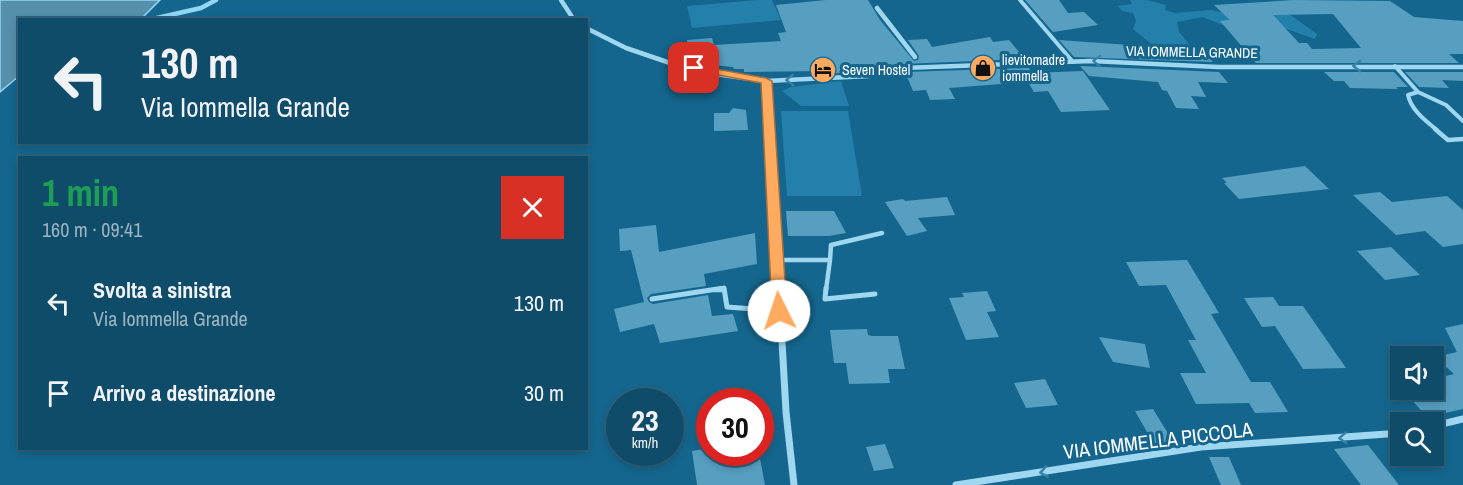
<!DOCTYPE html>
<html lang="it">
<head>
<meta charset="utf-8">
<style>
  :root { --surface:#0f4c6a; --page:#185370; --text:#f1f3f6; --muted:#9bb4c1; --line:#2f637e }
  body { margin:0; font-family:"Archivo Narrow",sans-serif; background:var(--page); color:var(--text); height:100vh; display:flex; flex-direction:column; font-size:22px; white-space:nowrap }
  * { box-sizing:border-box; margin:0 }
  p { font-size:20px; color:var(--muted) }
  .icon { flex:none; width:33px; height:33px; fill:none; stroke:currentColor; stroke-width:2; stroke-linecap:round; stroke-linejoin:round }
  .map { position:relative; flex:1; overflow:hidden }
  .drawer { position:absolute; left:18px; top:156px; width:570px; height:294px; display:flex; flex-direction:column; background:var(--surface); border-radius:0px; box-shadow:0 3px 9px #0003,0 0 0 2px var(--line) }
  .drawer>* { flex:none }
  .guide { position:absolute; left:18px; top:18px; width:570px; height:126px; border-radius:0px; box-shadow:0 3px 9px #0003,0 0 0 2px var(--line); background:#0f4c6a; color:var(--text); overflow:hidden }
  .controls { position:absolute; left:1390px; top:346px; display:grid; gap:12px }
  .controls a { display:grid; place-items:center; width:54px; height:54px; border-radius:0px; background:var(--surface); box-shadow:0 3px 9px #0003,0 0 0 2px var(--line); font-size:30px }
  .speed { position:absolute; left:606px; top:388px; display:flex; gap:12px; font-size:30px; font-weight:700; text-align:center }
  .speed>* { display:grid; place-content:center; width:78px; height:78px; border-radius:50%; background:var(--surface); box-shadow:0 3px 9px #0003,0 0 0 2px var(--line); line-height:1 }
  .speed small { font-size:15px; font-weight:400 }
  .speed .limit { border:9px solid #d22; background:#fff; color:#111 }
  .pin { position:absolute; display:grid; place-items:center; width:51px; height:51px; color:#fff; margin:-26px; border-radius:12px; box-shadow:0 3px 9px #0006 }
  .me { position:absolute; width:66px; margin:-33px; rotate:356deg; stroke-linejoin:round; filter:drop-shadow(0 0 4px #0008) }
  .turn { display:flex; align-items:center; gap:21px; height:126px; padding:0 24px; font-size:27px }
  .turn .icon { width:78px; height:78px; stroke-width:2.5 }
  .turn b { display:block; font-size:42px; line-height:51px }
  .round { display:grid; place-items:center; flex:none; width:63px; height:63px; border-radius:0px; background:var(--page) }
  .head { display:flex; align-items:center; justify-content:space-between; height:102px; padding:0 24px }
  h1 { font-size:36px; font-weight:700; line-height:45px; color:#1e9e55 }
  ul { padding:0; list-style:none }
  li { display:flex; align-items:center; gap:18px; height:90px; padding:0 24px }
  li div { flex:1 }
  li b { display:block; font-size:22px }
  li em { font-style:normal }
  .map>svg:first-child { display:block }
</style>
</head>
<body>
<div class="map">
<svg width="1463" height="485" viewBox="0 0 1463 485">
  <rect width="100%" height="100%" fill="#14668e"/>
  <path fill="#2380ab" d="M 758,0 L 772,0 L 781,20 L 692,28 L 687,6 Z
    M 1130,0 L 1147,0 L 1166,5 L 1165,10 L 1175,13 L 1211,10 L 1240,16 L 1282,9 L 1317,34 L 1315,39 L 1275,25 L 1242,33 L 1203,17 L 1177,22 L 1179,32 L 1190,45 L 1156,48 L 1133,29 L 1136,21 L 1133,13 L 1122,11 L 1118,6 L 1132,4 Z
    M 841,81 L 849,106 L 801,106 L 782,91 L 791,87 Z
    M 781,111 L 848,111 L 862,196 L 787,196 Z"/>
  <path fill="#558fab" stroke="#91d6f3" stroke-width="1.5" d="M 0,0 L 160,0 L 141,19 L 20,20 L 19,76 L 0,92 Z"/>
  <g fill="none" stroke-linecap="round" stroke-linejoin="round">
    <path stroke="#91d6f3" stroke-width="4.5" d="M 148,20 L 201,8 L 216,0"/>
  </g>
  <path fill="#579fc1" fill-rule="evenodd" d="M 826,0 L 868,0 L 880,20 L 914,61 L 918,60 L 919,56 L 908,40 L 927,39 L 932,47 L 990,37 L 993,42 L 1009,40 L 1025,59 L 903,64 L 876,70 L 827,74 L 826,71 L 744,72 L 744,69 L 734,69 L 733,67 L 702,64 L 698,58 L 691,59 L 687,40 L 712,38 L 714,45 L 781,41 L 778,33 L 786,32 L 776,5 Z
    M 1025,0 L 1059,0 L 1068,13 L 1084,12 L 1098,25 L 1053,32 Z
    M 1294,0 L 1390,1 L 1414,17 L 1463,21 L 1463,54 L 1449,54 L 1459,63 L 1256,63 L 1220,21 L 1230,20 L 1214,5 ZM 1333,14 L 1361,48 L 1312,49 L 1307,43 L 1299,43 L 1273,15 Z
    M 1059,40 L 1144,46 L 1148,55 L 1208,56 L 1213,62 L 1074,57 Z
    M 1080,66 L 1219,72 L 1228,83 L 1198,82 L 1206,97 L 1191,96 L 1199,109 L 1176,108 L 1167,91 L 1162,90 L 1158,82 L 1089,76 Z
    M 1029,68 L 1031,73 L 1083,71 L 1110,110 L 1061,112 L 1048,91 L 1034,92 L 1028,82 L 949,88 L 955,99 L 930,100 L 926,90 L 913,91 L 905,72 Z
    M 1324,72 L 1394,72 L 1408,87 L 1396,87 L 1398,89 L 1350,88 L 1344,81 L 1334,81 Z
    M 1405,72 L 1463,72 L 1463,81 L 1442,80 L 1449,88 L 1419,87 Z
    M 733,108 L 746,110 L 748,130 L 714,131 L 714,113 L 729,113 Z
    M 1305,166 L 1329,189 L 1239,199 L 1224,183 L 1227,183 L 1222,178 Z
    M 1380,192 L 1392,202 L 1447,196 L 1463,210 L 1463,244 L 1443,247 L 1425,231 L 1396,235 L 1353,195 Z
    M 947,197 L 955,215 L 918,218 L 927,231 L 907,236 L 885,202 L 903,199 L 905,201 Z
    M 786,211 L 834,211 L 846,233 L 829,236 L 788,236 Z
    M 656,225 L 659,252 L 755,233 L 757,264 L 704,274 L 706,286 L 651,294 L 647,298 L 649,302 L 653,304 L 708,295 L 712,316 L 733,314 L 738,331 L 660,343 L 654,324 L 620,332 L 614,309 L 644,302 L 631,250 L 620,251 L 619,229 Z
    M 1391,247 L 1420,275 L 1385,280 L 1357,251 Z
    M 1187,260 L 1219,313 L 1211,314 L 1251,382 L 1270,382 L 1288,412 L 1255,413 L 1249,403 L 1196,404 L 1180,373 L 1206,373 L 1188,340 L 1196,340 L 1166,285 L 1139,286 L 1126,262 Z
    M 987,291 L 996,311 L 987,312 L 999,337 L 966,340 L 949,298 L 964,297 L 962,293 Z
    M 1273,297 L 1279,306 L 1303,306 L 1346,368 L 1303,369 L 1275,326 L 1262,327 L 1244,298 Z
    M 1463,324 L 1463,409 L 1427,417 L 1403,390 L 1434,390 L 1434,379 L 1454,374 L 1435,357 L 1457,352 L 1445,328 Z
    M 867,329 L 868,335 L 872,336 L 898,336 L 905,369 L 888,369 L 890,383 L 849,384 L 846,363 L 834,363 L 830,330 Z
    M 1099,337 L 1145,344 L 1150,368 L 1113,362 Z
    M 1045,379 L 1058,405 L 1026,408 L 1014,383 Z
    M 1153,409 L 1174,443 L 1155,446 L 1135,411 Z
    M 885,444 L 894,468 L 874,471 L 866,447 Z
    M 1368,445 L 1399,485 L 1361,485 L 1334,449 Z
    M 710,448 L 710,453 L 759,453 L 765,485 L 697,485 L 692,451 Z
    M 1209,457 L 1229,457 L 1241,485 L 1221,485 Z"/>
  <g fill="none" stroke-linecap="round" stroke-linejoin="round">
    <path stroke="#9fd7f0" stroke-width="4" d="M 1020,0 L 1073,62
      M 1395,66 L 1418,92 L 1446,105 L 1463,121
      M 1418,92 L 1408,95 C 1411,110 1426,121 1437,130"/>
    <path stroke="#9fd7f0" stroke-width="4.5" d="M 1435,129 L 1448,140 L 1463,139
      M 776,260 L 830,260 L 831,245 L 882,233
      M 714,290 L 724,290
      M 826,290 L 830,260"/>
    <path stroke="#9fd7f0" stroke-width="5" d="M 724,288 L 727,307 L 779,311
      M 826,288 L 825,299 L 875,294
      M 652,299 L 724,288"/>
    <path stroke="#9fd7f0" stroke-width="4.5" d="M 561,0 L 574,20
      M 877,8 L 915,57
      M 586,28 L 626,48 L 673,64 L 722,75 L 766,81 L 869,76 L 903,68 L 1091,61 L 1218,67 L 1463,67
      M 766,81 L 769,130"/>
    <path stroke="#9fd7f0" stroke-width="6" d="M 769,129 L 779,290"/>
    <path stroke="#9fd7f0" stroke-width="7" d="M 779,288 L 786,412 L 794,485
      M 1434,426 L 1463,419
      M 956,485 L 1201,447 L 1401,433"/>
  </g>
  <defs><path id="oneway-chevron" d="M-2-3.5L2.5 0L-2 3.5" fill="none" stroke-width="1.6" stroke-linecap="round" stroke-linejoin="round" transform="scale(1.5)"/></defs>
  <g stroke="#3782a6">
    <use href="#oneway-chevron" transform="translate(1097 61) rotate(-178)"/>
    <use href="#oneway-chevron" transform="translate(1357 66) rotate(180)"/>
    <use href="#oneway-chevron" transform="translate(790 80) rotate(178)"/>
    <use href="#oneway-chevron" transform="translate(1343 438) rotate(177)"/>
    <use href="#oneway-chevron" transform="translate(1044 472) rotate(171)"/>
  </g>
  <path fill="#ffab5f" stroke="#a66f3e" stroke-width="1.5" d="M 694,65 L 766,78 L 772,81 L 787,311 L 784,315 L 774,315 L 772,311 L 761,83 L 691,70 L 691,66 Z"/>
  <defs>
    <g id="shop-disc" transform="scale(1.35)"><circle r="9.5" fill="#ffab5f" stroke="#14668e"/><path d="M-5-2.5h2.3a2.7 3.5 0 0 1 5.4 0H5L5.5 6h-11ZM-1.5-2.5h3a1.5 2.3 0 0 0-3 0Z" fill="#111"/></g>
    <g id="hotel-disc" transform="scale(1.35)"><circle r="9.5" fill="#ffab5f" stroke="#14668e"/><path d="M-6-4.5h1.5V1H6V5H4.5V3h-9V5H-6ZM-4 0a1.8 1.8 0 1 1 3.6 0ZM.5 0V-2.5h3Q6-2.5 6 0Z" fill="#111"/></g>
  </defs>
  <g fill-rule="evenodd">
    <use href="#shop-disc" x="983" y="68"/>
    <use href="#hotel-disc" x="823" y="70"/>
  </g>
  <g text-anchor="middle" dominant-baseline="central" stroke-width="6" stroke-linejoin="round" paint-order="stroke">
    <g font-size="14" fill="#fff" stroke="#14668e">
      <text transform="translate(1192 52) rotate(1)">VIA IOMMELLA GRANDE</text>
    </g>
    <g font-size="14" fill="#fff" stroke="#14668e" text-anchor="start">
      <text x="1002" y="60">lievitomadre<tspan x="1002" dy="16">iommella</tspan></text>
      <text x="842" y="70">Seven Hostel</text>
    </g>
    <g font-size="20" fill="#fff" stroke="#14668e">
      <text transform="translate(1158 440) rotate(-7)">VIA IOMMELLA PICCOLA</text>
    </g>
  </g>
</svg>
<div class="controls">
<a><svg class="icon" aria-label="sound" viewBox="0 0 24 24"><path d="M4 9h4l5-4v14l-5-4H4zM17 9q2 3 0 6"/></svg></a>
<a><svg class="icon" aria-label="search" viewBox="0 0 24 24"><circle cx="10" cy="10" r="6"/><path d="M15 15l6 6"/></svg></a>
</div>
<div class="speed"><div>23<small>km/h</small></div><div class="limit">30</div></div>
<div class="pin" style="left:694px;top:68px;background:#d93025"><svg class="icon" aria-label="arrive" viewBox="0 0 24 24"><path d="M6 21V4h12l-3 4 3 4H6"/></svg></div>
<svg class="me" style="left:779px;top:311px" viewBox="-20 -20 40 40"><circle r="19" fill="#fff"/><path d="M0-13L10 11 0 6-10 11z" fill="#ffab5f"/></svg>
<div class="guide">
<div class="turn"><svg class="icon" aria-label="left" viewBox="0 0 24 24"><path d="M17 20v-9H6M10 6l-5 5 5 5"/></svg><div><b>130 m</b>Via Iommella Grande</div></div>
</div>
<section class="drawer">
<div class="head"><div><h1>1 min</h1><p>160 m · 09:41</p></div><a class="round" style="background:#d93025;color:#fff"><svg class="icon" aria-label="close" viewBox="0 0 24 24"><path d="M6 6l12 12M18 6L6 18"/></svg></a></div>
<ul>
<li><svg class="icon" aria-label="left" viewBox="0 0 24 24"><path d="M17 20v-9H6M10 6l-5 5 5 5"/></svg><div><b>Svolta a sinistra</b><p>Via Iommella Grande</p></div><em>130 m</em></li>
<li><svg class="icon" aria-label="arrive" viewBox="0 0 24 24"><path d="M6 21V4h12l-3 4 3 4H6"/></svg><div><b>Arrivo a destinazione</b></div><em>30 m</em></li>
</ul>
</section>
</div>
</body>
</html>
